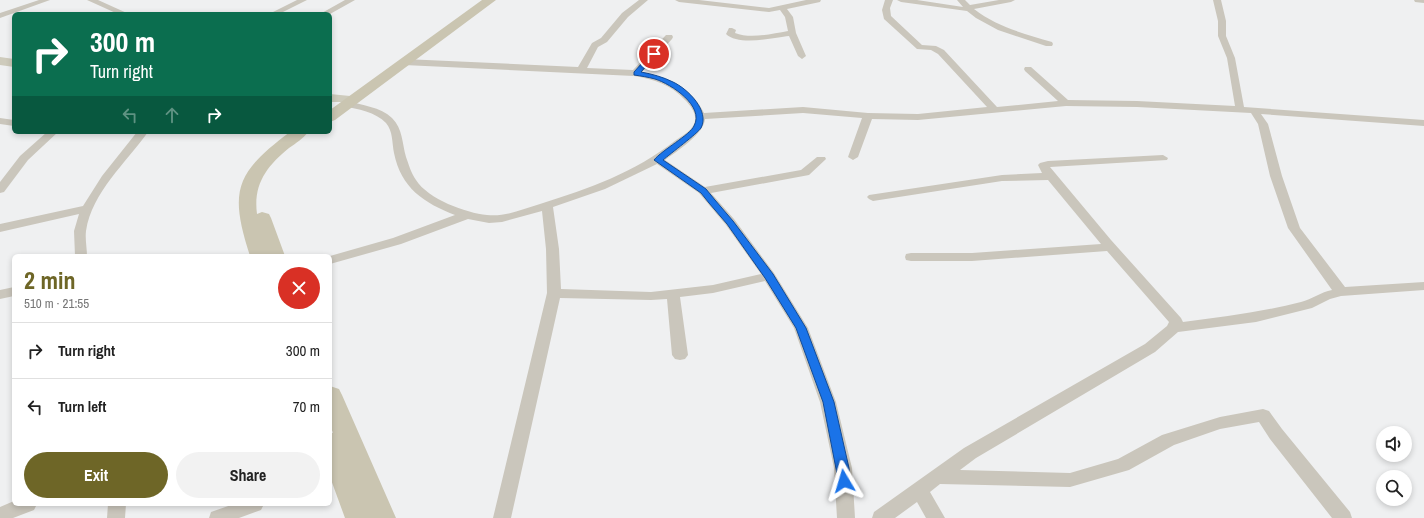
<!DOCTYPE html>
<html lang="en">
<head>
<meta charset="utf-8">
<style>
  :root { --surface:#fff; --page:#f2f2f2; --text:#222; --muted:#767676; --line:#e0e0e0; --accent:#6e6627 }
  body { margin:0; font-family:"Archivo Narrow",sans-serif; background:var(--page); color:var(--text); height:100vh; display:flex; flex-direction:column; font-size:15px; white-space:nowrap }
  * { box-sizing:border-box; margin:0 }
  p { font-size:13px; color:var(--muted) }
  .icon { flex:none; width:22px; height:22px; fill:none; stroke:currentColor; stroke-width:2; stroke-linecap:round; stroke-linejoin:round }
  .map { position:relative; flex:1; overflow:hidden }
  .sheet { position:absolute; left:12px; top:254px; width:320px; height:252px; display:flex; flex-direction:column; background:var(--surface); border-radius:6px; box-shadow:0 2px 6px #0003 }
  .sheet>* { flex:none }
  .banner { position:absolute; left:12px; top:12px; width:320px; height:122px; border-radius:6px; box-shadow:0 2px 6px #0003; background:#0b6e4f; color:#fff; overflow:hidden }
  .tools { position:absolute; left:1376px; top:426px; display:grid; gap:8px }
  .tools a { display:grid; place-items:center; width:36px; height:36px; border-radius:50%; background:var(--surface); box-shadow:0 2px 6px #0003; font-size:20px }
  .pin { position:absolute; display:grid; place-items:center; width:34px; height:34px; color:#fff; margin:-17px; border:2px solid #fff; border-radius:50%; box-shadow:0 1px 4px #0007 }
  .me { position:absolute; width:44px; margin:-22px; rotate:353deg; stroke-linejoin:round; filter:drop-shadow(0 0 3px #0008) }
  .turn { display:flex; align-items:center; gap:14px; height:84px; padding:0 12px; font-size:18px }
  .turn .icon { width:52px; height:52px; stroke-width:2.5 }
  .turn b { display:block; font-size:28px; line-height:34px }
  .lanes { display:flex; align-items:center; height:38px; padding:0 12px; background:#0003; justify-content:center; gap:20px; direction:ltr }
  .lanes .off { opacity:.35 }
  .round { display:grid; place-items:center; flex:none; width:42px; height:42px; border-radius:21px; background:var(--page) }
  .summary { display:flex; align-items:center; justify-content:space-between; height:68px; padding:0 12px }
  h1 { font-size:24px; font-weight:700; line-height:30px; color:var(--accent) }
  .cta { display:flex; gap:8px; margin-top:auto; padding:8px 12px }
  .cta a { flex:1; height:46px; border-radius:24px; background:var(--accent); color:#fff; font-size:16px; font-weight:700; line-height:46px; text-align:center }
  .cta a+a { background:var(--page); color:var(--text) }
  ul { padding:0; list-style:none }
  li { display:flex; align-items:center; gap:12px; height:56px; padding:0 12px; border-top:1px solid var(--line) }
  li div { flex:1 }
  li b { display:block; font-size:15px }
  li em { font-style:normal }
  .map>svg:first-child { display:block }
</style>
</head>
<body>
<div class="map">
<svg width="1424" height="518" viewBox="0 0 1424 518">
  <rect width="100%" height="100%" fill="#eff0f1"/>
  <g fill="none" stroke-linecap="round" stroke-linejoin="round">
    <path fill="#cac6bc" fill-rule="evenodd" d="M 39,0 L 50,0 L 0,18 L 0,13 Z
      M 87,0 L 98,0 L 129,14 L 118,14 Z
      M 297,0 L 307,0 L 279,14 L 269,14 Z
      M 345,0 L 355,0 L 330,14 L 320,14 Z
      M 639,0 L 648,0 L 628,17 L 607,42 L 598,47 L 587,68 L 633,70 L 666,35 L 672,35 L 673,37 L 672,39 L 642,72 C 668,77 692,88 704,113 L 803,107 L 868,113 L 918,114 L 987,107 L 938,54 L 931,50 L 917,49 L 884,19 L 882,10 L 885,0 L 893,0 L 890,8 L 891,16 L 922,45 L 936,46 L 944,50 L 997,107 L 1058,101 L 1025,71 L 1024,69 L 1025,67 L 1031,67 L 1068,100 L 1137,101 L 1235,106 L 1227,58 L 1218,36 L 1218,21 L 1213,0 L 1221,0 L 1226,21 L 1226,36 L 1235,58 L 1244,107 L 1424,120 L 1424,126 L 1261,114 L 1268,124 L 1282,176 L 1300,228 L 1345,287 L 1424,282 L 1424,290 L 1341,296 L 1330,299 L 1312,308 L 1256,322 L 1178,332 L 1155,352 L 976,458 L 960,470 L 1070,473 L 1118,459 L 1162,435 L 1220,417 L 1263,409 L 1269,411 L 1282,429 L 1350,512 L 1352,518 L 1332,518 L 1270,439 L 1259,422 L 1220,429 L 1174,445 L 1129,470 L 1070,487 L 940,484 L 930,492 L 945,518 L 926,518 L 917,502 L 895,518 L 872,518 L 874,512 L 964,448 L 1145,344 L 1167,326 L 1169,322 L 1107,251 L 972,261 L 911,261 L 906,260 L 905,257 L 906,254 L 911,253 L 972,253 L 1101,244 L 1048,180 L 1002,181 L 873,201 L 869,199 L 867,197 L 869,195 L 1002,175 L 1042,173 L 1038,165 L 1040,163 L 1048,161 L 1163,155 L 1168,158 L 1167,160 L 1050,167 L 1111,240 L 1181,318 L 1183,322 C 1223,317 1262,312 1301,302 C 1312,299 1321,292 1332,290 L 1288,228 L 1270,176 L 1258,124 L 1251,113 L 1137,107 L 1066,106 L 918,120 L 872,119 L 858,157 L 853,160 L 848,157 L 862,118 L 803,113 L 705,119 C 704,134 677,151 665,160 L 705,187 L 801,170 L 817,157 L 825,157 L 826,159 L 809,175 L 711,193 L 734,219 L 774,273 L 808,328 L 836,402 L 852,468 L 855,518 L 837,518 L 834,468 L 820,402 L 794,328 L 765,281 L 713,293 L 680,297 L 688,355 L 685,359 L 680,360 L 675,359 L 672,355 L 667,299 L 651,300 L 560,298 L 511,518 L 493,518 L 547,293 L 546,249 L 542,211 L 502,222 L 489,223 L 468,219 L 401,244 L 330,264 L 330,256 L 393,238 L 455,215 C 424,203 401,188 394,153 C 392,143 393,131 386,123 C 376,112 357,109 344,106 L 342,104 L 347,101 C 361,105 381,107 392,118 C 403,129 402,143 406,157 C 409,165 411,173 416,180 C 428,199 466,213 487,215 C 506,217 523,209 540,204 C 590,188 634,173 676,140 C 682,136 691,131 694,124 C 698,115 691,106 685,100 C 671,85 654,79 634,76 L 404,65 L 400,62 L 404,59 L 578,67 L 592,43 L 601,38 L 622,13 ZM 657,164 L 699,193 L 726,225 L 761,274 L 713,285 L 651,292 L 561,289 L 559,249 L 553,207 L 605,189 Z
      M 675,0 L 699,0 L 769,8 L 806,0 L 821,0 L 820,2 L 787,9 L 793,17 L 796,33 L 806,56 L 802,59 L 798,56 L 789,36 C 773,38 738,46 726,34 L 729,28 L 732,28 L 736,30 L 735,33 C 750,39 771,34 788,31 L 785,17 L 780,10 L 769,12 L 679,2 Z
      M 897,0 L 917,0 L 963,7 L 957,0 L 965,0 L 970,5 L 999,0 L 1015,0 L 1011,2 L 974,9 C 997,27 1025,34 1052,42 L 1053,44 L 1052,46 L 1046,46 L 998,30 L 976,18 L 967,11 L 901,2 Z
      M 1414,0 L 1424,0 L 1424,3 L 1415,2 Z
      M 0,118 L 14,120 L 14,126 L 0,124 Z
      M 47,132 L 58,132 L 28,160 L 4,192 L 0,193 L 0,182 L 20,156 Z
      M 137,132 L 148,132 C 126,163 92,192 86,231 C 85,239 87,248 87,256 L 75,256 L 74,231 L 79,214 L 0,232 L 0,224 L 83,206 L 102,176 Z
      M 14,287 L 14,296 L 0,299 L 0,290 Z
      M 14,501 L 14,504 L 37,504 L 34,510 L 13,518 L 0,518 L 0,507 Z
      M 108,504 L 126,504 L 125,518 L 107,518 Z
      M 234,504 L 264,504 L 261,510 L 239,518 L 209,518 L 211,512 Z"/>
    <path fill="#cecbbc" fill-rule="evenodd" d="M 0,57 L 14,59 L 14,67 L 0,65 Z
      M 330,94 L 350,96 L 352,99 L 350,102 L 330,102 Z"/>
    <path fill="#cac5b1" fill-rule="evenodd" d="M 482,0 L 496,0 L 335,120 L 330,122 L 330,110 Z
      M 290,132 L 308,132 C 303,139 296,143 289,148 C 267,166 253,184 257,214 L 262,212 L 269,214 L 271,218 L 285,256 L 250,256 C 229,191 235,173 290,132 Z
      M 330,386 L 339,389 L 342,395 L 396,518 L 345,518 L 330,477 L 330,432 L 333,433 L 330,425 Z"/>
  </g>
  <path fill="#1a73e8" stroke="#114b97" d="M 651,53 L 657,54 L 641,72 C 652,74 663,77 673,82 C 688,89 710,111 701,128 C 698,133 670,154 663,160 L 706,189 L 715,200 L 733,221 L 773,274 L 806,328 L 834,402 L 849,468 L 850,481 L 848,484 L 844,486 L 839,484 L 823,402 L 796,328 L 765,278 L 727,224 L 709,203 L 701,193 L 654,160 C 662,150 690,135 694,126 C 705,106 671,84 655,79 C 648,77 641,76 634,75 L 634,72 Z"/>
</svg>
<div class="tools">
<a><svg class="icon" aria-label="sound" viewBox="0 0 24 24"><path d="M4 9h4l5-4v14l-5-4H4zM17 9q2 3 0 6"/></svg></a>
<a><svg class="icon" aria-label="search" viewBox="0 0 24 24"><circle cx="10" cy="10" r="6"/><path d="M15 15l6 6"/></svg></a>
</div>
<div class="pin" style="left:654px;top:54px;background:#d93025"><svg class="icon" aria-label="arrive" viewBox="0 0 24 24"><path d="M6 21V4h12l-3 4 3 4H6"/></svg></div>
<svg class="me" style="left:844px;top:481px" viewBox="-20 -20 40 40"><path d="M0-17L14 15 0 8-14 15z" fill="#1a73e8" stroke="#fff" stroke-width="4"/></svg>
<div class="banner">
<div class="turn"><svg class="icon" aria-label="right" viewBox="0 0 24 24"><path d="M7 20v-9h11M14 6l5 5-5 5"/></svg><div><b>300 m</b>Turn right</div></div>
<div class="lanes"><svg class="icon off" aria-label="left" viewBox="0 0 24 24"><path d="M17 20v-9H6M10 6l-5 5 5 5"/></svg><svg class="icon off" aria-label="ahead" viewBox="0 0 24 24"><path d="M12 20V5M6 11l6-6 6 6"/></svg><svg class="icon" aria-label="right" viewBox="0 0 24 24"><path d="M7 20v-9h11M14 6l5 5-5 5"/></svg></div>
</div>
<section class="sheet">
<div class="summary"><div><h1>2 min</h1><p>510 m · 21:55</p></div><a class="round" style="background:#d93025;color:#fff"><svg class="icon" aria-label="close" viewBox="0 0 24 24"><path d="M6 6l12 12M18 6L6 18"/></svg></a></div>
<ul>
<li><svg class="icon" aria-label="right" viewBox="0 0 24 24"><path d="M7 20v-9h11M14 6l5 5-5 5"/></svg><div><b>Turn right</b></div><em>300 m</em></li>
<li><svg class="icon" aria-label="left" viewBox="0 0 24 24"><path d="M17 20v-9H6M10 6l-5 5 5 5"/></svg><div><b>Turn left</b></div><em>70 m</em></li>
</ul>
<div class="cta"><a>Exit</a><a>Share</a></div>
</section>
</div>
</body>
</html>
